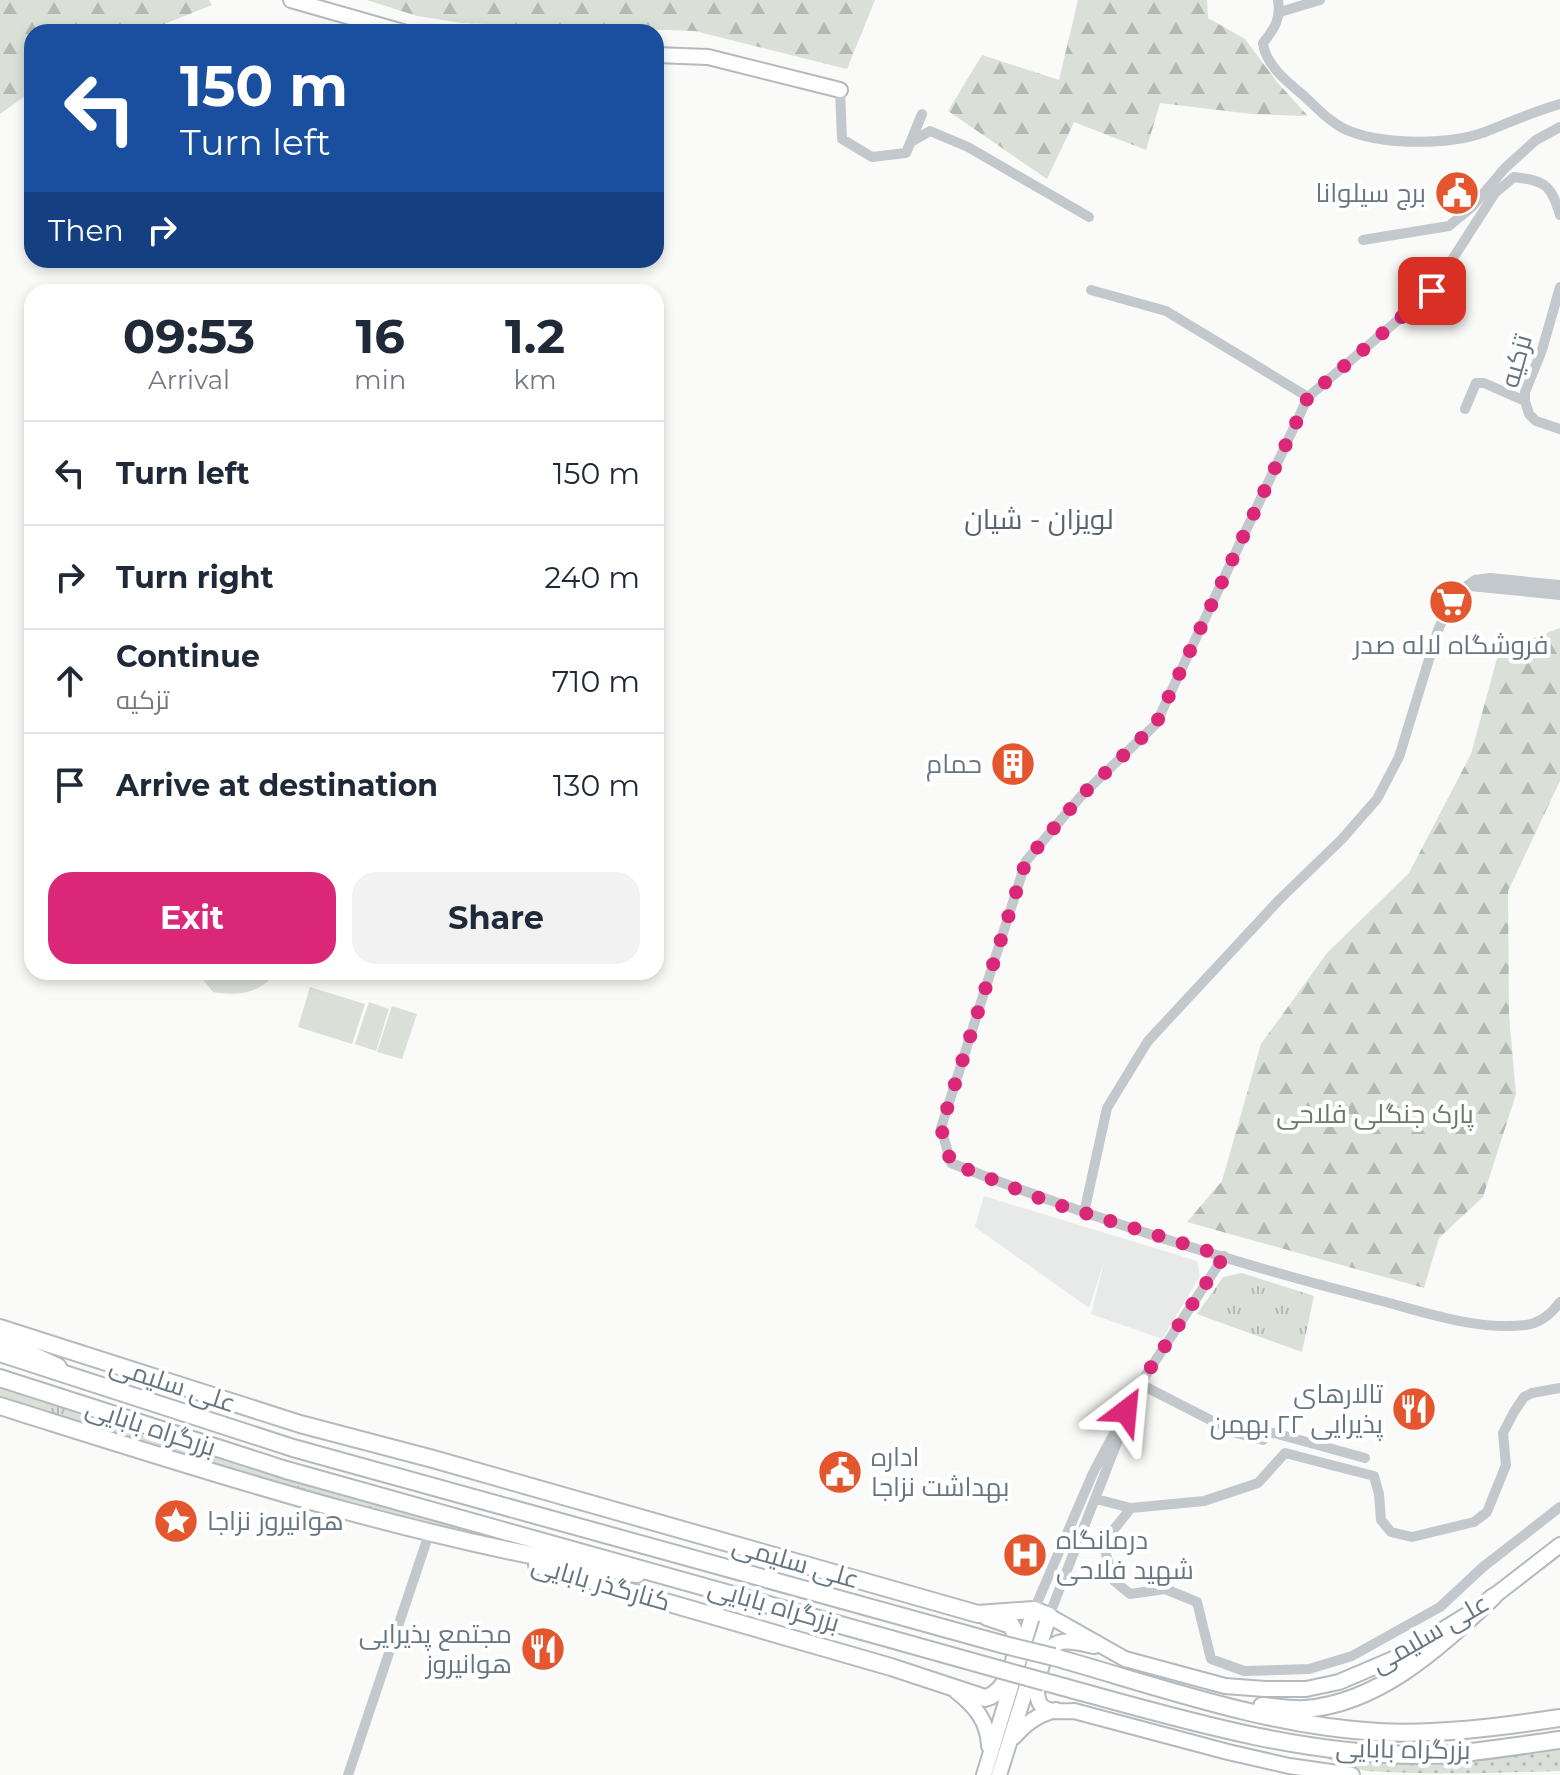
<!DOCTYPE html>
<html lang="en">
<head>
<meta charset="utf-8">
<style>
  :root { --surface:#fff; --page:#f2f2f3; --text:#1f2937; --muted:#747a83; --line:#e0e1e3; --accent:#db2777 }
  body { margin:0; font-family:Montserrat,Cairo,sans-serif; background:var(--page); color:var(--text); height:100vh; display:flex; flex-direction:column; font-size:30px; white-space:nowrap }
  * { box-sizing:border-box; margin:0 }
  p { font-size:26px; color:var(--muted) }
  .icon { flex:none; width:44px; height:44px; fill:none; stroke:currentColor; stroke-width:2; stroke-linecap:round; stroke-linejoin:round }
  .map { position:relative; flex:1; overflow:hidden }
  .side { position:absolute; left:24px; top:284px; width:640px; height:696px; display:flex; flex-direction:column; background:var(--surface); border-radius:24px; box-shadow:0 4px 12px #0003 }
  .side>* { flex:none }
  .guide { position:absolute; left:24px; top:24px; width:640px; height:244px; border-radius:24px; box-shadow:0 4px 12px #0003; background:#1a4fa0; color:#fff; overflow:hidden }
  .pin { position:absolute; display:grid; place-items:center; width:68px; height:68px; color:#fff; margin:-34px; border-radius:16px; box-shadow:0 4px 12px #0006 }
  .me { position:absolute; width:88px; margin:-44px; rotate:29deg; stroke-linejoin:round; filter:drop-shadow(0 0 6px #0008) }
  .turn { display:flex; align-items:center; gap:28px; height:168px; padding:0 24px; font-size:36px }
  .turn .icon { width:104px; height:104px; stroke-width:2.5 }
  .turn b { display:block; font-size:56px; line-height:68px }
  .then { display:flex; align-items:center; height:76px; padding:0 24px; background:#0003; gap:16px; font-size:30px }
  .eta { display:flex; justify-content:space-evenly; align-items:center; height:136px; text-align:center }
  .eta b { font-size:48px; font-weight:700; line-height:56px }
  .button { display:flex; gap:16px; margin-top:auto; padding:16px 24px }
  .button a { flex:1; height:92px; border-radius:24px; background:var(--accent); color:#fff; font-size:32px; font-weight:700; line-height:92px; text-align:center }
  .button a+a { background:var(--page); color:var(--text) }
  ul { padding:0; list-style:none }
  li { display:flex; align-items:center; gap:24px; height:104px; padding:0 24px; border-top:2px solid var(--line) }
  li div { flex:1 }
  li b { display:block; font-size:30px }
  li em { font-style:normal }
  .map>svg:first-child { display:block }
</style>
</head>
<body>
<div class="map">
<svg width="1560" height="1775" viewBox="0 0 1560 1775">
  <defs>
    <pattern id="grass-tufts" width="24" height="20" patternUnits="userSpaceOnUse" patternTransform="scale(2)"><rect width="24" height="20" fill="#dadfd7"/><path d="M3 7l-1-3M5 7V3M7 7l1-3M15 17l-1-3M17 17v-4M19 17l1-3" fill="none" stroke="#b4b9b4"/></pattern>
    <pattern id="forest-firs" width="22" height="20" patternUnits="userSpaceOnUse" patternTransform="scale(2)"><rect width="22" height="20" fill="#dadfd7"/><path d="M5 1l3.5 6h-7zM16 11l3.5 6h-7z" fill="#b4b9b4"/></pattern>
    <pattern id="garden-dots" width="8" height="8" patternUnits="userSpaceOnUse" patternTransform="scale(2)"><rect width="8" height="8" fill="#dadfd7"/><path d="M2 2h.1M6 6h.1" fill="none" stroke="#b4b9b4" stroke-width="1.8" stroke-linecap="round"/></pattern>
  </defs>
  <rect width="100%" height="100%" fill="#fafaf8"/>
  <path fill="#e8e9e9" d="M 984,1196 L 1197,1261 L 1200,1276 L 1162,1339 L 1091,1314 L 1105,1259 L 1089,1308 L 975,1227 Z"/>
  <path fill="url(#grass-tufts)" d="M 1242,1273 L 1314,1296 L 1302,1352 L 1197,1314 L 1223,1277 Z
    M 0,1386 L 230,1459 L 590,1563 L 399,1522 L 0,1399 Z"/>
  <path fill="url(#forest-firs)" d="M 0,0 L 209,0 L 212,5 L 144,32 L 32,32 L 32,91 L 0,114 Z
    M 367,0 L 875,0 L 847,69 L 695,31 L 462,23 L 417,16 Z
    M 1078,0 L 1207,0 L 1208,18 L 1245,39 L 1277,82 L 1308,116 L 1252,114 L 1160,103 L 1146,150 L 1074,122 L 1047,179 L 948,111 L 982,55 L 1059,80 Z
    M 1560,628 L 1560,781 L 1508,891 L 1509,1015 L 1516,1094 L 1483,1197 L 1439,1238 L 1424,1288 L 1187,1222 L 1222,1181 L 1261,1044 L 1327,953 L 1409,873 L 1471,754 L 1499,651 Z"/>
  <path fill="url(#garden-dots)" d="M 1560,1748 L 1560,1771 C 1498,1773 1428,1775 1367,1771 C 1353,1769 1339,1763 1325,1758 C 1411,1767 1475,1763 1560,1748 Z"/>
  <path fill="#dadfd7" d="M 197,972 L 276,972 C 260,994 238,996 213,992 Z
    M 310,987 L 365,1004 L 352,1044 L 298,1027 Z
    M 369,1002 L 389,1009 L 376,1051 L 355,1044 Z
    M 392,1006 L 417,1014 L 402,1059 L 377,1052 Z"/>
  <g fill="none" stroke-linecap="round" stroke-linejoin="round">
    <g stroke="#b3babf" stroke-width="18">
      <path id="secondary" d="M 291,0 L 403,32
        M 656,55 L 708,57 L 840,90
        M 1485,1603 L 1560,1545
        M 1094,1646 C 1083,1644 1066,1638 1056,1644 C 1042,1651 1029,1697 1043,1707 C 1050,1713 1065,1711 1074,1711 L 1228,1752 L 1289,1766 L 1352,1775
        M 956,1691 C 975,1706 988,1721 989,1746
        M 1014,1737 C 1026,1723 1037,1715 1056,1710
        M 984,1775 L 1034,1610
        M 999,1775 L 1049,1616 L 1125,1659 L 1225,1686 L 1265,1689 L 1306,1689 L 1339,1682 L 1400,1656 L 1465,1616"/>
    </g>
    <g stroke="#b5babe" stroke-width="20">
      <path id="primary" d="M 0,1328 L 300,1424 L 433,1459 L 978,1614 L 1034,1610 L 1049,1616
        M 0,1340 L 58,1367
        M 0,1406 C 210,1472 419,1541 637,1574
        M 537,1565 L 891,1667 L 985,1698 C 1009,1693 1025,1645 1011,1625 L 987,1617"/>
    </g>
    <g stroke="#b4b9bd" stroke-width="20">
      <path id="trunk" d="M 0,1353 L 293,1448 L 1005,1645
        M 0,1378 L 286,1470 L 998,1669
        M 1054,1657 C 1160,1687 1268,1726 1379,1732 C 1439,1735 1500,1727 1560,1718
        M 1045,1682 C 1168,1715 1292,1755 1421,1755 C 1467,1755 1514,1746 1560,1740
        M 1262,1706 C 1276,1707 1291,1710 1305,1709 C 1381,1703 1440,1646 1493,1597"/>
    </g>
    <path stroke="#c3c8cc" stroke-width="10" d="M 1278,0 C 1281,19 1275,28 1263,43 C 1265,64 1287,82 1303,95 C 1317,108 1333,126 1352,132 C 1387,145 1450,145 1485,132 C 1511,122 1534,111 1560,104
      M 1280,12 L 1320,0
      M 840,90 L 842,139 L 872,157 L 906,153 L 922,114
      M 911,142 L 930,131 L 968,147 L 1089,217
      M 1560,215 C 1551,185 1546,181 1514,177 L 1495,193 L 1432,291 L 1308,397 L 1156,724 L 1082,795 L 1026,861 L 941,1128 L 951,1163 C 1090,1218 1233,1263 1378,1300 C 1425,1312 1477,1331 1526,1325 C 1541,1323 1552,1313 1560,1302
      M 1363,240 L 1449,226 L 1472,207 L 1505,168 L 1536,140 L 1560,127
      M 1560,287 L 1542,350 L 1525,392 L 1525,401 L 1529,414 L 1536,421 L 1560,429
      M 1091,290 L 1166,311 L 1308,397
      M 1465,409 L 1476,383 L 1484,383 L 1525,401
      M 1470,586 L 1560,595
      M 1084,1213 L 1107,1108 L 1148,1041 L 1279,900 L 1342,839 L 1377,799 L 1399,757 L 1438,630 L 1454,595 L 1475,580 L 1490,578 L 1560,585
      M 1224,1256 L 1140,1384 L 1236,1433 L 1263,1440 L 1267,1434 L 1274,1433 L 1365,1458
      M 1560,1388 L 1532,1393 L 1524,1397 L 1514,1412 L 1503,1433 L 1506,1465 L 1487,1512 L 1474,1522 L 1412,1537 L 1391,1532 L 1381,1520 L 1379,1494 L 1374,1476 L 1285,1453 L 1258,1483 L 1204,1501 L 1131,1508 L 1103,1543 L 1113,1580 L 1130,1594 L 1165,1589 L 1197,1602 L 1211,1659 L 1244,1671 L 1309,1669 L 1352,1656 L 1440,1607 L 1483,1567 L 1560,1507
      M 1096,1499 L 1131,1508
      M 1034,1610 L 1093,1473 L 1140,1384 L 1049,1616
      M 348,1775 L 429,1534"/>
    <use href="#secondary" stroke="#fff" stroke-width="14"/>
    <use href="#primary" stroke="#fff" stroke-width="16"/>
    <use href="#trunk" stroke="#fff" stroke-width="16"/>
    <g stroke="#b4b9bd" stroke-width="20" stroke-linecap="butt">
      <path id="trunk-bridge" d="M 1005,1645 L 1054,1657
        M 998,1669 L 1045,1682"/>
    </g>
    <use href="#trunk-bridge" stroke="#fff" stroke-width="16"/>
  </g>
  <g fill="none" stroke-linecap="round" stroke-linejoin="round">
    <path stroke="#db2777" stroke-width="14" stroke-dasharray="0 25.2" d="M 1126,1411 L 1140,1384 L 1224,1256 L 1049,1202 L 951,1163 L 941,1128 L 1026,861 L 1082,795 L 1156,724 L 1308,397 L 1432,291"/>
  </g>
  <defs>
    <g id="civic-disc" transform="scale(2.3)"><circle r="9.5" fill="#e4572e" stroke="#fff"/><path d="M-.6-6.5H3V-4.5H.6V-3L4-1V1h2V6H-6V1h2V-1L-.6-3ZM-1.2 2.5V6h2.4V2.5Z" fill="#fff"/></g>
    <g id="supermarket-disc" transform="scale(2.3)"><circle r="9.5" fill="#e4572e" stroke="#fff"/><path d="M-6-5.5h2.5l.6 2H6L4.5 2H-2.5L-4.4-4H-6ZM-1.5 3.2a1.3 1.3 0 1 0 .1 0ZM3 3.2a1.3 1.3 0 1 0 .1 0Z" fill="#fff"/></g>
    <g id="building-disc" transform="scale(2.3)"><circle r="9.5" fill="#e4572e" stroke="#fff"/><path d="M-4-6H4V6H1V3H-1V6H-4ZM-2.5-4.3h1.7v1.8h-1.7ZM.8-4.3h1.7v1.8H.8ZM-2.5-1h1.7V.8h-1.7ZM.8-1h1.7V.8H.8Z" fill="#fff"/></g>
    <g id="restaurant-disc" transform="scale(2.3)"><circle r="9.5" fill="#e4572e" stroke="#fff"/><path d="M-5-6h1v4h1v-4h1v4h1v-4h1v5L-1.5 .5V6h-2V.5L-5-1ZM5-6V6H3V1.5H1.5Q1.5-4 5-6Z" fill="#fff"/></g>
    <g id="sight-disc" transform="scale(2.3)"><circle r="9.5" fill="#e4572e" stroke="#fff"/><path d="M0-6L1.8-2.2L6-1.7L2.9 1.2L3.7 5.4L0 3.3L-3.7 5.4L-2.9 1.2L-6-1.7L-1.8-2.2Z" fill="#fff"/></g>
    <g id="hospital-disc" transform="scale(2.3)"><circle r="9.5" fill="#e4572e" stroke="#fff"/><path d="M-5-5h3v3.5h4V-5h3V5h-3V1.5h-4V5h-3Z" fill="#fff"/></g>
  </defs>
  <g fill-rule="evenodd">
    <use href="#civic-disc" x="1457" y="193"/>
    <use href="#supermarket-disc" x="1451" y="602"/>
    <use href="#building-disc" x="1013" y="764"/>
    <use href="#restaurant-disc" x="1414" y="1409"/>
    <use href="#civic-disc" x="840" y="1472"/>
    <use href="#sight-disc" x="176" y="1521"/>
    <use href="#hospital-disc" x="1025" y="1555"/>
    <use href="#restaurant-disc" x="543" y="1649"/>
  </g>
  <g text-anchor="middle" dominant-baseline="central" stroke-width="8" stroke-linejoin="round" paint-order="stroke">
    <g font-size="26" fill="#657683" stroke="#fff" text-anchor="end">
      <text x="1426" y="193">برج سیلوانا</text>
      <text x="1451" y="645" text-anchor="middle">فروشگاه لاله صدر</text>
      <text x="982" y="764">حمام</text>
      <text x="1383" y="1394">تالارهای<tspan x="1383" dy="30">پذیرایی ۲۲ بهمن</tspan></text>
      <text x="871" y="1457" text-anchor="start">اداره<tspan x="871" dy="30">بهداشت نزاجا</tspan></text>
      <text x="207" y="1521" text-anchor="start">هوانیروز نزاجا</text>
      <text x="1056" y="1540" text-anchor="start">درمانگاه<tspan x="1056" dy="30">شهید فلاحی</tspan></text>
      <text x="512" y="1634">مجتمع پذیرایی<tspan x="512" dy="30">هوانیروز</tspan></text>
    </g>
    <g font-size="26" fill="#657683" stroke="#fff">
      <text transform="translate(1516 361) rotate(-74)">تزکیه</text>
      <text transform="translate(173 1384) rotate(18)">علی سلیمی</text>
      <text transform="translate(151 1427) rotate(18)">بزرگراه بابایی</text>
      <text transform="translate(796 1562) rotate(16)">علی سلیمی</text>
      <text transform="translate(601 1583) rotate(16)">کنارگذر بابایی</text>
      <text transform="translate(774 1605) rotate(16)">بزرگراه بابایی</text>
      <text transform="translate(1430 1633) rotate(-30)">علی سلیمی</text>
      <text transform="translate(1403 1749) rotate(1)">بزرگراه بابایی</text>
    </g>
    <g font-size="26" fill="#687a64" stroke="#fff">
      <text x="1375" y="1114">پارک جنگلی فلاحی</text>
    </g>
    <g font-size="28" fill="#57646e" stroke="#fff">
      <text x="1039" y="519">لویزان - شیان</text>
    </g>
  </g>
</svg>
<div class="pin" style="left:1432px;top:291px;background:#d93025"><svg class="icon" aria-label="arrive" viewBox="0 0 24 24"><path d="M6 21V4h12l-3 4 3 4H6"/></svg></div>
<svg class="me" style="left:1126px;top:1411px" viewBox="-20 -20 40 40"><path d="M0-17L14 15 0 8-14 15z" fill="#db2777" stroke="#fff" stroke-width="4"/></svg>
<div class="guide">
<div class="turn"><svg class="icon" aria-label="left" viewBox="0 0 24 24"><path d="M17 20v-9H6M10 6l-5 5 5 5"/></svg><div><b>150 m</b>Turn left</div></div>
<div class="then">Then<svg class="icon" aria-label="right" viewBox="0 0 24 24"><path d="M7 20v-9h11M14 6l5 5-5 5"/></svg></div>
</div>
<section class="side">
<div class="eta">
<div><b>09:53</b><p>Arrival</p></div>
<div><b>16</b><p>min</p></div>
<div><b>1.2</b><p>km</p></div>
</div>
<ul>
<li><svg class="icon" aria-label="left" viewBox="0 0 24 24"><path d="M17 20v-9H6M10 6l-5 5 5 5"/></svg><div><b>Turn left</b></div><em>150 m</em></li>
<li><svg class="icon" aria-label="right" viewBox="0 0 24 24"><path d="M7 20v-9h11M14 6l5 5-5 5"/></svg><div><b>Turn right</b></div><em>240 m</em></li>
<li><svg class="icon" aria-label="ahead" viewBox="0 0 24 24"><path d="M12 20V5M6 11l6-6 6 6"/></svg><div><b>Continue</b><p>تزکیه</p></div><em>710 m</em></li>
<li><svg class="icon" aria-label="arrive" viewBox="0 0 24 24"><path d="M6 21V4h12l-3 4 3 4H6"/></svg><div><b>Arrive at destination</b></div><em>130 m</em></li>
</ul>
<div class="button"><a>Exit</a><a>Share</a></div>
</section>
</div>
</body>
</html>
